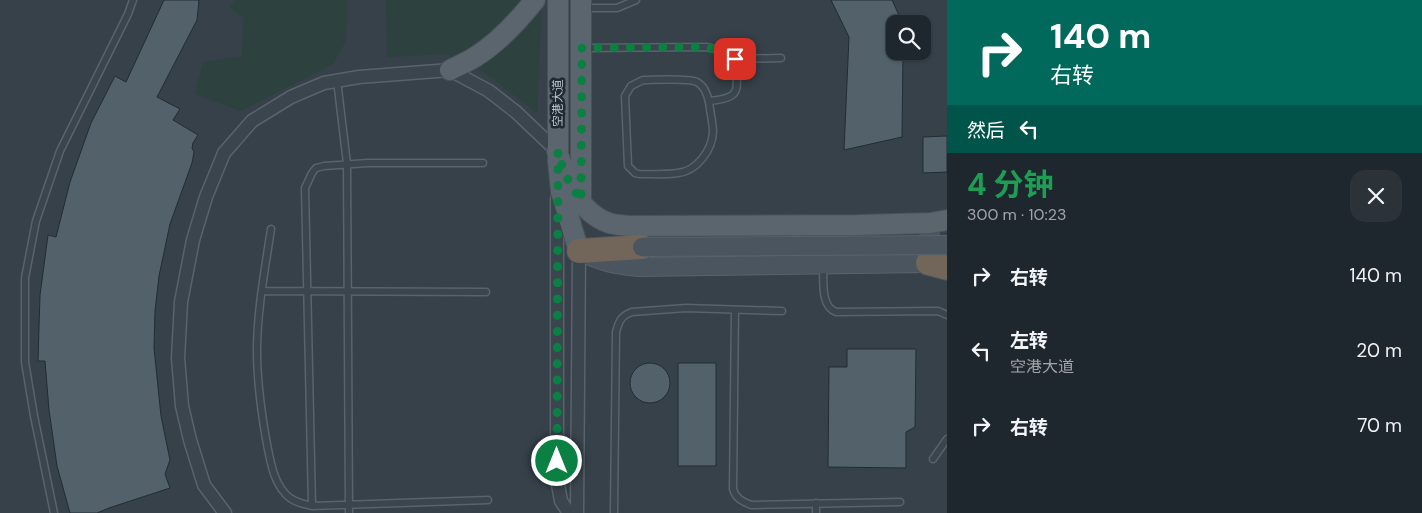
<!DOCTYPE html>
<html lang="zh">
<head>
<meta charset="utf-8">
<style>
  :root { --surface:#1e272d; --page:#2b3339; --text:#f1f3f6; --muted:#a1a5aa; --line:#3c4449 }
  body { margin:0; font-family:"DM Sans","Noto Sans SC",sans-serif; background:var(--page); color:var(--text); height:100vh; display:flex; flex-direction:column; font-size:19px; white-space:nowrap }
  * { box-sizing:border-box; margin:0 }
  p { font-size:16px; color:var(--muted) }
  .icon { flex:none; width:28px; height:28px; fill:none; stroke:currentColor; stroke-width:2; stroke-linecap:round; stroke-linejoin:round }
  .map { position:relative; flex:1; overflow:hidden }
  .sheet { display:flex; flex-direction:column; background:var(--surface); width:475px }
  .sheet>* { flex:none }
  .banner { background:#00695c; color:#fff; overflow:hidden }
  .tools { position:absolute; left:886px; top:15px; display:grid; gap:10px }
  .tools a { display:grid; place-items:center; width:45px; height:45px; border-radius:10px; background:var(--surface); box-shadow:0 1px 4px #0004,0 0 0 1px var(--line); font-size:25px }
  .pin { position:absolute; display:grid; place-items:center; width:42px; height:42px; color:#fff; margin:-21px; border-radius:10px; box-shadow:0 2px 8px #0006 }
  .me { position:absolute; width:55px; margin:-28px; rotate:0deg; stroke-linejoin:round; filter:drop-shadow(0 0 4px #0008) }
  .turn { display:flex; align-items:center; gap:18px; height:105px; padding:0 20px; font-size:22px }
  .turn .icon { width:65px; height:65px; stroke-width:2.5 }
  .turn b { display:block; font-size:35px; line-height:42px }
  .then { display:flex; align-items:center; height:48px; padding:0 20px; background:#0003; gap:10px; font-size:19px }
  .round { display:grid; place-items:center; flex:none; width:52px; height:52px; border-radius:15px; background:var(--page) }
  .head { display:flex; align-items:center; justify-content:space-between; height:85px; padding:0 20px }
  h1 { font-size:30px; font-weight:700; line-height:38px; color:#1e9e55 }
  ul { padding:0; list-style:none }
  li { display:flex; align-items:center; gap:15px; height:75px; padding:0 20px }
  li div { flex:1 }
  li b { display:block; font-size:19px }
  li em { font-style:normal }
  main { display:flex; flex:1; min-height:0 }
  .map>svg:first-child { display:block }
</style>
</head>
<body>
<main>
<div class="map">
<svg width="947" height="513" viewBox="0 0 947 513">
  <rect width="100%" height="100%" fill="#28343c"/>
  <path fill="#364149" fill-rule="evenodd" d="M 0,0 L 947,0 L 947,513 L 0,513 ZM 895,24 L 922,24 L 922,51 L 895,51 Z"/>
  <path fill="#2d423f" d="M 236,0 L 347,0 L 346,41 L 333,64 L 240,111 L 195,94 L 203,62 L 242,56 L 243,18 L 230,7 Z
    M 386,0 L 542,0 L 537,113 L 480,69 L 446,54 L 387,57 Z"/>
  <path fill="#53616a" stroke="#222c34" d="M 164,0 L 199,0 L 197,20 L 157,97 L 180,109 L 173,120 L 198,135 L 193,143 L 192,148 L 194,152 L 192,163 L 170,224 L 159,276 L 155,311 L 154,348 L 161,416 L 170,460 L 165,474 L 170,488 L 109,508 L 97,513 L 70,513 L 57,466 L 49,410 L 45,361 L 38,361 L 40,295 L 48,235 L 56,237 L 70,182 L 91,123 L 115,76 L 126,82 Z
    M 831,0 L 892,0 L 903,24 L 895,24 L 895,51 L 903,51 L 902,137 L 844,150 L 849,37 Z
    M 947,136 L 947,172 L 923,173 L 923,137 Z
    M 847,349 L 916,349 L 915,427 L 906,432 L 906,468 L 828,467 L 829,367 L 847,367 Z
    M 678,363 L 716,363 L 716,466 L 678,466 Z
    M630 383a20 20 0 1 1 40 0a20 20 0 1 1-40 0Z"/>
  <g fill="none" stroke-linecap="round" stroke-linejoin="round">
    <g stroke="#59636b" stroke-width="9">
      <path id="lane" d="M 585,8 L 617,8 L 636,0
        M 583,48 L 706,47 L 719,50 L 735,59 L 781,58
        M 337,80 L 347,164 L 349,513
        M 643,80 C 655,80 688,78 697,82 C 706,87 709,100 710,109 C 711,116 713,125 713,132 C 712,150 697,171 678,173 C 665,175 652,174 639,174 L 635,173 L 628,166 L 625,96 L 631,86 Z
        M 709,101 C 744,98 737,89 735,59
        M 271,229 C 265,269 257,311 257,351 C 257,381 261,410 266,439 C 270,459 273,485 290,498 C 297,503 304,504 312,506 L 488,500
        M 823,266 C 824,281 820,306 836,312 L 938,311 L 947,315
        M 262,291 L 486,292
        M 735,310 L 733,489 C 736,499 742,501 751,505 L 900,502
        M 933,459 L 947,439
        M 816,503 L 816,513
        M 312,506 L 305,188 L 312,173 L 316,168 L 324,166 L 368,163 L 483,163
        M 54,513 L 34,416 L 25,362 L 25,278 L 36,221 L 60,151 L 128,14 L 133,0
        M 614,513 L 616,332 C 619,321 621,316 632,312 L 686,308 L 782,311"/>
    </g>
    <g stroke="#59636b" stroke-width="15">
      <path id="street" d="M 557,199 L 557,479 L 561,501 L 569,513
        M 225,513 L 204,485 L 190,440 L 182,406 L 178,358 L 181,302 L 193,240 L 206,197 L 224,153 L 252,121 L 291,97 L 324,83 L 359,77 L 450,70 L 489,91 L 516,112 L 557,151 L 557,154
        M 577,513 L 579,251"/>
    </g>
    <g stroke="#59636b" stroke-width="20">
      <path id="secondary" d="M 580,251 C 601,262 615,265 639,267 L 928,263 L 930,223"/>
    </g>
    <g stroke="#485159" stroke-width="22">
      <path id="primary" d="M 558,0 L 558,161 L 561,192 L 579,251
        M 450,70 C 458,66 467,62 475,57 C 498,43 518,21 535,0
        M 557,151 C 566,179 578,212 609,223 C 615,225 622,225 629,226 L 859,225 L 930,223 L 947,220
        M 581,204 L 581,0"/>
    </g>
    <g stroke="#465058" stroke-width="26">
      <path id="highway" d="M 579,251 L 642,247
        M 928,263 L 947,268"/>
    </g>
    <use href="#lane" stroke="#3b454d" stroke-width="6"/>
    <use href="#street" stroke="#3b454d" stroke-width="12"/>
    <use href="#secondary" stroke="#4a555f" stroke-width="18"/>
    <use href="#primary" stroke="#5a656d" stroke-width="20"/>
    <use href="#highway" stroke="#72655a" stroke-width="24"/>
    <g stroke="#59636b" stroke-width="20" stroke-linecap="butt">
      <path id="secondary-bridge" d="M 642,247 L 947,245"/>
    </g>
    <use href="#secondary-bridge" stroke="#4a555f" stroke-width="18"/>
  </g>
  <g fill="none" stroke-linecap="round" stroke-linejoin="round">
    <path stroke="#0b8043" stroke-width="9" stroke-dasharray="0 16.2" d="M 557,461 L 558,151 L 564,173 L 581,201 L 582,48 L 706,47 L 719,50 L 735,59"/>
  </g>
  <g text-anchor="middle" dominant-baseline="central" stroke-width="5" stroke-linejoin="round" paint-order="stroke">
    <g font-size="12" fill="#b8c0c8" stroke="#202a32">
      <text transform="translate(558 103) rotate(-90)">空港大道</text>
    </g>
  </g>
</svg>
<div class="tools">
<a><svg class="icon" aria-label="search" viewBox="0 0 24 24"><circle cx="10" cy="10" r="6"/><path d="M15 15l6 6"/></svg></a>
</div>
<div class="pin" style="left:735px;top:59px;background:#d93025"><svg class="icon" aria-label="arrive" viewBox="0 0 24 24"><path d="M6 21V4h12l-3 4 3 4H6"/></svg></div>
<svg class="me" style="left:557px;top:461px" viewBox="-20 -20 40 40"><circle r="17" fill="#0b8043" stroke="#fff" stroke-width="3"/><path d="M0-11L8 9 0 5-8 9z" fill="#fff"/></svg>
</div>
<section class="sheet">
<div class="banner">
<div class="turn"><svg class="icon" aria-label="right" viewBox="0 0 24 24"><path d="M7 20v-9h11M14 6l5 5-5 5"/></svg><div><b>140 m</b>右转</div></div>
<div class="then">然后<svg class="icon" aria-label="left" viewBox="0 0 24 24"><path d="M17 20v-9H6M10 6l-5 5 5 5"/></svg></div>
</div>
<div class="head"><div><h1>4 分钟</h1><p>300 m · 10:23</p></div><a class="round"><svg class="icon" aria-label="close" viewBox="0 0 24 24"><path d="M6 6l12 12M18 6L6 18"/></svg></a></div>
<ul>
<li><svg class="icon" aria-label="right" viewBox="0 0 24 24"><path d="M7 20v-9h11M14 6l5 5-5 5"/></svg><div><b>右转</b></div><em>140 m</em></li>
<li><svg class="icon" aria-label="left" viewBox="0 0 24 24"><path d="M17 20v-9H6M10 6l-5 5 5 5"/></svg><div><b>左转</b><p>空港大道</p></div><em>20 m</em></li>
<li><svg class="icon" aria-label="right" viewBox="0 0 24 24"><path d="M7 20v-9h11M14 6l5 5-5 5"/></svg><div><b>右转</b></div><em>70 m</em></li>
</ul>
</section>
</main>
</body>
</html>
